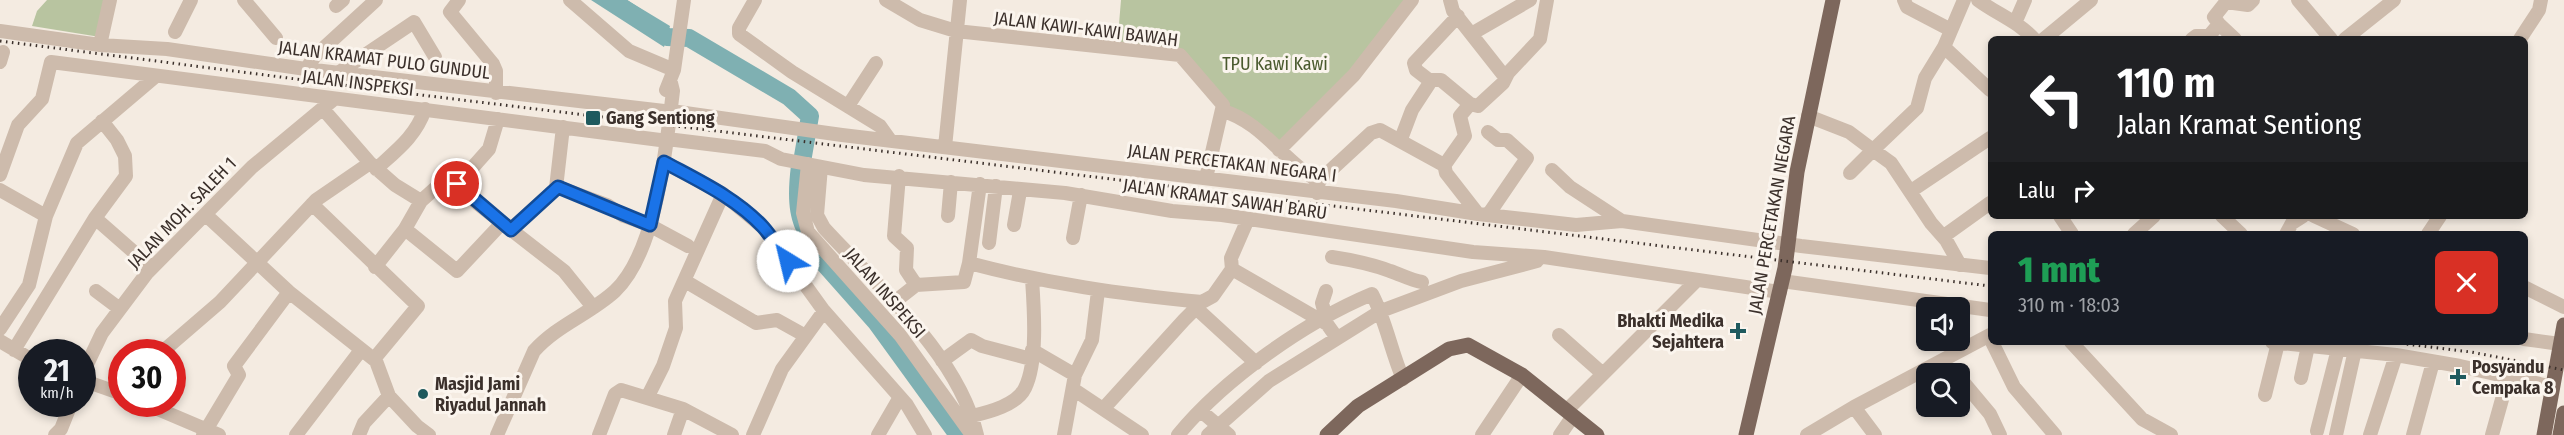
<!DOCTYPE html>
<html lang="id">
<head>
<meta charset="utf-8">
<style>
  :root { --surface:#171b24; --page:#242831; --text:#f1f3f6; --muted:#9ea1a6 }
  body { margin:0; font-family:"Fira Sans Condensed",sans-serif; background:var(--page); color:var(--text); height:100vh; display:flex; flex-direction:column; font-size:22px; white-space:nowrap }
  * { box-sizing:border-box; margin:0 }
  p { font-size:20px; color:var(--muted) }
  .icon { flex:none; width:33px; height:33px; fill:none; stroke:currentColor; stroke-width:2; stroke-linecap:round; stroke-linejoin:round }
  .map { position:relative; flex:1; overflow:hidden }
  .drawer { position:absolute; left:1988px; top:231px; width:540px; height:114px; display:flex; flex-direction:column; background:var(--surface); border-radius:9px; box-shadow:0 3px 9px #0003 }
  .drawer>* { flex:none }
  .banner { position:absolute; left:1988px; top:36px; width:540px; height:183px; border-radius:9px; box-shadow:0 3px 9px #0003; background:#202124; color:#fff; overflow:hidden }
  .controls { position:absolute; left:1916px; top:297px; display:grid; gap:12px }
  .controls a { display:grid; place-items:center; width:54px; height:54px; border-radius:9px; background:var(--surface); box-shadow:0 3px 9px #0003; font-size:30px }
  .speed { position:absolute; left:18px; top:339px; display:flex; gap:12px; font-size:30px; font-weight:700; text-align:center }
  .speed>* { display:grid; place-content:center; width:78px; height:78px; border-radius:50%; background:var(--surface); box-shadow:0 3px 9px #0003; line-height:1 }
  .speed small { font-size:15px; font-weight:400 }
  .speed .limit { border:9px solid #d22; background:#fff; color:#111 }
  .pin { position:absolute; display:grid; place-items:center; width:51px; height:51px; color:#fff; margin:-26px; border:3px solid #fff; border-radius:50%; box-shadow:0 2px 6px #0007 }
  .me { position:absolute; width:66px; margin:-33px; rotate:324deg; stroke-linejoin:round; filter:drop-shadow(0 0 4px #0008) }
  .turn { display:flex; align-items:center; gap:21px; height:126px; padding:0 30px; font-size:27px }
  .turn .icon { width:78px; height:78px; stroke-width:2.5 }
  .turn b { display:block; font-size:42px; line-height:51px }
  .then { display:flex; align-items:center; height:57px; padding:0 30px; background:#0003; gap:12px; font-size:22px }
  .round { display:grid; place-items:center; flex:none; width:63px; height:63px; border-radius:9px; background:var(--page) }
  .headline { display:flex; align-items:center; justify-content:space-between; height:102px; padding:0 30px }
  h1 { font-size:36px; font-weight:800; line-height:45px; color:#1e9e55 }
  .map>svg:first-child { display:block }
</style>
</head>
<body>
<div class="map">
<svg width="2564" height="435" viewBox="0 0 2564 435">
  <rect width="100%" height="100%" fill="#f4ebe1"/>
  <path fill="#b8c4a0" d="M 47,0 L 104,0 L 100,37 L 32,26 L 37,11 Z
    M 1121,0 L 1413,0 L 1279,150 L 1238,116 L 1184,58 L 1117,48 Z"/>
  <path fill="#7fb0b2" d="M 591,0 L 627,0 L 670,26 L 664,47 Z
    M 791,165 L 805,167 L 800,211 L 840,272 L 833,280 C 795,237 784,224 791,165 Z"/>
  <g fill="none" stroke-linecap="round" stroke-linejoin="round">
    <path stroke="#7fb0b2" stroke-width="18" d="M 611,0 L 667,37 L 689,38 L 789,97 L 810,116 L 799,179
      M 821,260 L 876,322 L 958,435"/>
    <path stroke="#cdbbac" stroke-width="14" d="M 244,0 L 276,38
      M 459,0 L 450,12 L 493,64 L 496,71 L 496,93
      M 570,0 L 629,51 L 674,70
      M 755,0 L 739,28 L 739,34 L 792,72 L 880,126 L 890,140
      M 886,0 L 920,20 L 956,31 L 1180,55 L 1223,105 L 1206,178
      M 1450,0 L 1453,11 L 1505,77
      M 1904,0 L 1907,7 L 1951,30
      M 1964,0 L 1944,47 L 1990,90
      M 1978,0 C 1997,14 2019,22 2034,39
      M 2298,0 L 2331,39
      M 336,6 L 343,0
      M 2015,23 L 2025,0
      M 2219,24 L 2235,39
      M 0,31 L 100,45 L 167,49 L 306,69 L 664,111
      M 175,32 L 191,0
      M 1473,33 L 1530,0
      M 2044,39 L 2091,0
      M 2192,39 L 2196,36 L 2209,36 L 2219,24 L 2214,17 L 2226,2 L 2248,5 L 2253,0
      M 2345,39 L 2394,0
      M 2520,39 L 2539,10 L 2541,0
      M 100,45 L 110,0
      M 0,62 L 3,52
      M 306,69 L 315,56 L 376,0
      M 341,71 L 414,22 L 435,57
      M 1429,80 L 1441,80 L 1470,104
      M 666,90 L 674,70 L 684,0
      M 1470,104 L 1478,106 L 1503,83 L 1508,73 L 1540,39 L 1547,0
      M 848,106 L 876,63
      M 323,109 L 370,163 L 395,185 L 421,201
      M 671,111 L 842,135 L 1396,201 L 1478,214 L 1576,225 L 1622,221 L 1801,246 L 1990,268
      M 1223,111 C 1262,122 1284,162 1319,181
      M 1808,116 L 1849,132 L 1873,150 L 1917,108 L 1925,78 L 1944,47
      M 1488,132 L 1498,140 L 1507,140 L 1527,158 L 1488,215
      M 667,139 L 765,151 L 781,159 L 864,175 L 1065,193 L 1172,211 L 1222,215 L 1473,252 L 1544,257 L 1780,292
      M 1401,139 L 1412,110 L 1429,84 L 1429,80 L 1416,70 L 1414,63 L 1458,16
      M 945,147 L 960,0
      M 1279,150 L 1354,75 L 1412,0
      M 664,162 L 723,194 L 764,228 L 824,311 L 907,405 L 925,435
      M 808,164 L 803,213 L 808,232 L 900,335 L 972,435
      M 1444,164 L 1446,173 L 1478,214
      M 821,167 L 817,215 L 824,228 C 878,287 958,354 977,435
      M 376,169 C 397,150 416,136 425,109
      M 1552,170 L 1570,187 L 1622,221
      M 1850,173 L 1873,150 L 1891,163 L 1931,223 L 1946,240 L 1960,265
      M 0,175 L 18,125 L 42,99 L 51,62 L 660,140
      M 899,176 L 894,236 L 907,248 L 906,270 L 916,285
      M 457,185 L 489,149 L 498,119
      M 556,188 L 563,127
      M 0,190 L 46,216
      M 1911,191 L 1990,138
      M 1317,193 L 1319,181 L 1371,133 L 1380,130 L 1442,164 L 1446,163 L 1465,136 L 1460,116 L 1470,104
      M 312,204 L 418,306 L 374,359
      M 206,215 L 289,292 L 376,361 L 389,396 L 417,426 L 429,435
      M 948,216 L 951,182
      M 2060,216 L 2072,234
      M 2222,216 L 2241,234
      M 2314,216 L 2353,234
      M 95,218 L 152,268
      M 1014,225 L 1020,191
      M 405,229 L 457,271 L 502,223
      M 511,229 L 558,187 L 607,205 L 624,216 L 649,225 L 688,246
      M 2134,234 L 2154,216
      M 2286,234 L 2292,223 L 2303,216
      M 2428,234 L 2440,216
      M 1944,236 L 1990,203
      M 1073,238 L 1081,195
      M 989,243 L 996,186
      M 1332,257 C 1352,260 1372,264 1390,271 C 1402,275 1410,280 1422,282
      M 969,263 L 980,184
      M 375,267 L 405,229 L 421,201 L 449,176 L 478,204 L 564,271 L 593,307
      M 1232,269 L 1327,324 L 1337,338
      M 685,281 L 756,323 L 777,320 L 804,335
      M 1782,281 L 1990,310
      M 2524,287 L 2564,307
      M 96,291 L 120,309
      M 1326,291 L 1322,303 L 1326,318
      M 893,303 L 916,285 L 964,282 L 969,263 C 1048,284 1121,294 1202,302
      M 1196,308 L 1256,363
      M 0,329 L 29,285 L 46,216 L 77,143 L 156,76
      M 1559,335 L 1603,374
      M 2524,339 L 2560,344
      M 0,341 L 32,360
      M 1992,342 L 2014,387 L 2055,435
      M 2071,342 L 2142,419 L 2171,435
      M 2272,342 L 2396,355 L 2460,366 L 2553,387
      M 14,350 L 95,218 L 126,176 L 125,156 L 117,140 L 102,121
      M 1032,350 L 1075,375
      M 162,352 L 220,302 L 316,200 L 370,163
      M 942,361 L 971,340 L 982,346 L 1031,359
      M 82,375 L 102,333 L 147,273 L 252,167 L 334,99
      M 1959,377 L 1990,414 L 2000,435
      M 2301,378 L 2308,346
      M 82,380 L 122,394
      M 1073,389 L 1142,435
      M 2265,395 L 2278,343
      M 647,398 L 663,366 L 676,328 L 675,301 L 723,194
      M 146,404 L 219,435
      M 1854,407 L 1875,435
      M 1104,408 L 1184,320 L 1202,302 L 1213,296 L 1232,269 L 1231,258 L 1248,219
      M 1567,410 L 1697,280
      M 1201,411 L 1229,435
      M 972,416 C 989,412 1017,405 1025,388 C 1038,362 1034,308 1032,279
      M 2317,431 L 2338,349
      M 55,435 L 61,429 L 71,404
      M 203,435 L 239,375 L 234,366 L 289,292
      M 296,435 L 361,350
      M 359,435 L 364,423 L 389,396
      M 497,435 L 534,351 C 557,325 590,314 615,291 C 657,251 666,147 673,91 L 671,83
      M 599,435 L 615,394 L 621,390 L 683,409 L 732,435
      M 674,435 L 683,409
      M 753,435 L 782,369 L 824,311
      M 878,435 L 900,397
      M 1064,435 L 1075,375 L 1092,340 L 1098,291
      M 1178,435 C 1224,379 1305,322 1372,294 C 1386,321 1391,351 1403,379
      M 1208,435 L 1269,381 L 1381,311 L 1461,281 L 1537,261
      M 1482,435 L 1522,375
      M 1560,435 L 1573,416
      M 1807,435 L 1854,407 L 1990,335
      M 2336,435 L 2355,350
      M 2370,435 L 2396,355
      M 2413,435 L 2433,362
      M 2492,435 L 2508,378"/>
    <path stroke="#7d675c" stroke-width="15" d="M 1327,435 L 1358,406 L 1449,349 L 1468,345 L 1522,375 L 1597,435
      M 1746,435 L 1785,268 L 1797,172 L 1833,0
      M 2544,435 L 2564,325
      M 2560,435 L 2564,413"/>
    <path stroke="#3b302b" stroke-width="3" stroke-dasharray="1.5 4.5" stroke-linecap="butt" d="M 0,41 L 413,94 L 1990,286
      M 2389,342 L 2471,352 L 2564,370"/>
  </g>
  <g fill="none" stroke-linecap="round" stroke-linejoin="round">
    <g stroke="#114b97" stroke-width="15">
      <path id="route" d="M 457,184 L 511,230 L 558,187 L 650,225 L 664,162 C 699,181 736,198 763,227 C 772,237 780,250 788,261"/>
    </g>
    <use href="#route" stroke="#1a73e8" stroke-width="10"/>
  </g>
  <g fill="#1f5a5e" stroke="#fbf5ee" stroke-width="2">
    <rect x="585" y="110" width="16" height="16" rx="3"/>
    <path d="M1735 322h6v6h6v6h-6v6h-6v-6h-6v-6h6z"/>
    <path d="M2455 368h6v6h6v6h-6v6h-6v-6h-6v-6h6z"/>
    <circle cx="423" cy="394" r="6"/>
  </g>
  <g text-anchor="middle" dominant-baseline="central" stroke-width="6" stroke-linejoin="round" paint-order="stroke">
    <g font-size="18" fill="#3b302b" stroke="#fbf5ee">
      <text transform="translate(1086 29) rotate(7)">JALAN KAWI-KAWI BAWAH</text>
      <text transform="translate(384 60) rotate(7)">JALAN KRAMAT PULO GUNDUL</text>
      <text transform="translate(358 83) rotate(7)">JALAN INSPEKSI</text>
      <text transform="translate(1232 163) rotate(7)">JALAN PERCETAKAN NEGARA I</text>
      <text transform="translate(1225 199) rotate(8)">JALAN KRAMAT SAWAH BARU</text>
      <text transform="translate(182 213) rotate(-46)">JALAN MOH. SALEH 1</text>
      <text transform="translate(1772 215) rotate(-80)">JALAN PERCETAKAN NEGARA</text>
      <text transform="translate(885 293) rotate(49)">JALAN INSPEKSI</text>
    </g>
    <g font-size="18" fill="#4a5a2e" stroke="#fbf5ee">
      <text x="1275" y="64">TPU Kawi Kawi</text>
    </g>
    <g font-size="18" font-weight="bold" fill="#3b302b" stroke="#fbf5ee" text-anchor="start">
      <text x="606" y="118">Gang Sentiong</text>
      <text x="1724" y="321" text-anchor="end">Bhakti Medika<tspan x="1724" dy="21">Sejahtera</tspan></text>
      <text x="2472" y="367">Posyandu<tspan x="2472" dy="21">Cempaka 8</tspan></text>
      <text x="435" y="384">Masjid Jami<tspan x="435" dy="21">Riyadul Jannah</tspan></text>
    </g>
  </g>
</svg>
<div class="controls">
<a><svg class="icon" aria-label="sound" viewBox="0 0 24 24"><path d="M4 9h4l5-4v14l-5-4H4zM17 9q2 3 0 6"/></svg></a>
<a><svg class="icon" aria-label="search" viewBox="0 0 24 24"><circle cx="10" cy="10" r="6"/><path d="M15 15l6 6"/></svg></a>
</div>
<div class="speed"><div>21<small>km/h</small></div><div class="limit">30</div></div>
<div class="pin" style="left:457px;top:184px;background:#d93025"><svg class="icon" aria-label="arrive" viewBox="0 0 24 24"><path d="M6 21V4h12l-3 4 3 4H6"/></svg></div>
<svg class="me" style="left:788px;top:261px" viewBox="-20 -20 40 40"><circle r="19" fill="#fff"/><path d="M0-13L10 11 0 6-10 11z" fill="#1a73e8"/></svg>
<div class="banner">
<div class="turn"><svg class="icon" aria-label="left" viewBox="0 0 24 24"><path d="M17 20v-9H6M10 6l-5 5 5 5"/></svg><div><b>110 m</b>Jalan Kramat Sentiong</div></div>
<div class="then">Lalu<svg class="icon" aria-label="right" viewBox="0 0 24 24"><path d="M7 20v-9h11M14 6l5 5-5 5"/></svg></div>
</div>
<section class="drawer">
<div class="headline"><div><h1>1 mnt</h1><p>310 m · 18:03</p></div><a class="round" style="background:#d93025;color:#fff"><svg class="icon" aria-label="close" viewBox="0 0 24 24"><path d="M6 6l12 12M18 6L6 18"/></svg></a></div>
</section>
</div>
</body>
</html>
